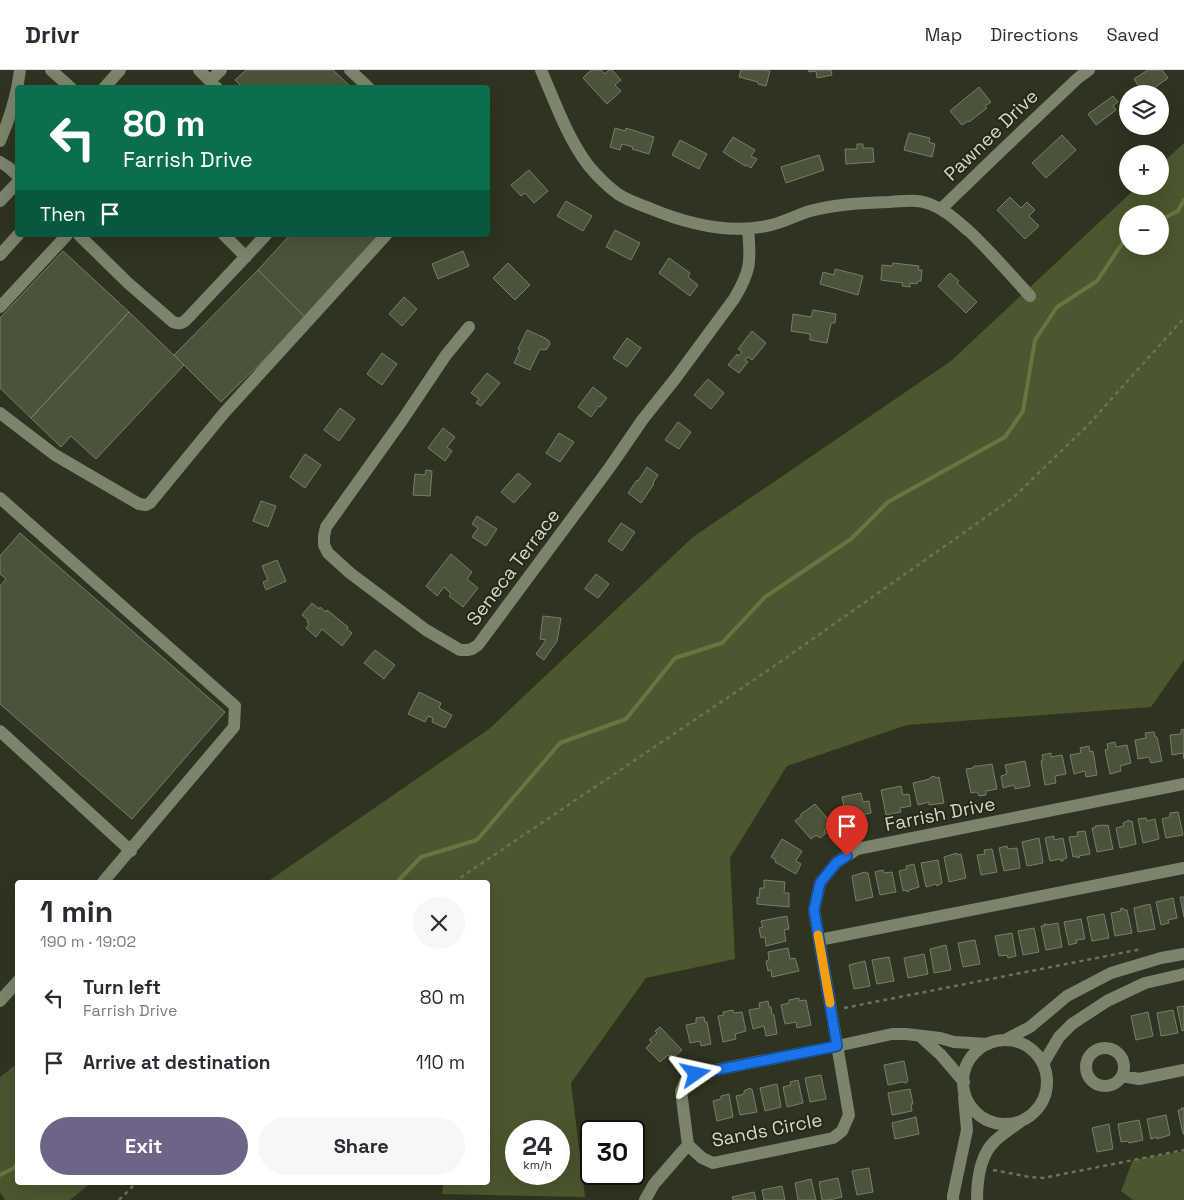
<!DOCTYPE html>
<html lang="en">
<head>
<meta charset="utf-8">
<style>
  :root { --surface:#fff; --page:#f7f7f7; --text:#2b2b33; --muted:#7c7c81; --line:#e1e1e2; --accent:#706388 }
  body { margin:0; font-family:"Space Grotesk",sans-serif; background:var(--page); color:var(--text); height:100vh; display:flex; flex-direction:column; font-size:19px; white-space:nowrap }
  * { box-sizing:border-box; margin:0 }
  p { font-size:16px; color:var(--muted) }
  .icon { flex:none; width:28px; height:28px; fill:none; stroke:currentColor; stroke-width:2; stroke-linecap:round; stroke-linejoin:round }
  .map { position:relative; flex:1; overflow:hidden }
  .details { position:absolute; left:15px; top:810px; width:475px; height:305px; display:flex; flex-direction:column; background:var(--surface); border-radius:5px; box-shadow:0 5px 20px #0002 }
  .details>* { flex:none }
  .top-card { position:absolute; left:15px; top:15px; width:475px; height:152px; border-radius:5px; box-shadow:0 5px 20px #0002; background:#0b6e4f; color:#fff; overflow:hidden }
  .buttons { position:absolute; left:1119px; top:15px; display:grid; gap:10px }
  .buttons a { display:grid; place-items:center; width:50px; height:50px; border-radius:50%; background:var(--surface); box-shadow:0 5px 20px #0002; font-size:25px }
  .speed { position:absolute; left:505px; top:1050px; display:flex; gap:10px; font-size:25px; font-weight:700; text-align:center }
  .speed>* { display:grid; place-content:center; width:65px; height:65px; border-radius:50%; background:var(--surface); box-shadow:0 5px 20px #0002; line-height:1 }
  .speed small { font-size:12px; font-weight:400 }
  .speed .limit { border:2px solid #111; border-radius:8px; background:#fff; color:#111 }
  .pin { position:absolute; display:grid; place-items:center; width:42px; height:42px; color:#fff; margin:-51px -21px; border-radius:50% 50% 50% 0; rotate:-45deg; box-shadow:0 0 5px #0007 }
  .pin .icon { rotate:45deg }
  .me { position:absolute; width:55px; margin:-28px; rotate:79deg; stroke-linejoin:round; filter:drop-shadow(0 0 4px #0008) }
  .turn { display:flex; align-items:center; gap:18px; height:105px; padding:0 25px; font-size:22px }
  .turn .icon { width:65px; height:65px; stroke-width:2.5 }
  .turn b { display:block; font-size:35px; line-height:42px }
  .then { display:flex; align-items:center; height:48px; padding:0 25px; background:#0003; gap:10px; font-size:19px }
  .round { display:grid; place-items:center; flex:none; width:52px; height:52px; border-radius:26px; background:var(--page) }
  .head { display:flex; align-items:center; justify-content:space-between; height:85px; padding:0 25px }
  h1 { font-size:30px; font-weight:700; line-height:38px }
  .button { display:flex; gap:10px; margin-top:auto; padding:10px 25px }
  .button a { flex:1; height:58px; border-radius:30px; background:var(--accent); color:#fff; font-size:20px; font-weight:700; line-height:58px; text-align:center }
  .button a+a { background:var(--page); color:var(--text) }
  ul { padding:0; list-style:none }
  li { display:flex; align-items:center; gap:15px; height:65px; padding:0 25px }
  li div { flex:1 }
  li b { display:block; font-size:19px }
  li em { font-style:normal }
  header { display:flex; align-items:center; gap:30px; box-sizing:border-box; height:70px; padding:0 25px; background:var(--surface); border-bottom:1px solid var(--line) }
  header strong { font-size:24px }
  nav { display:flex; gap:28px; margin-inline-start:auto; font-size:18px }
  .map>svg:first-child { display:block }
</style>
</head>
<body>
<header>
<strong>Drivr</strong>
<nav><a>Map</a><a>Directions</a><a>Saved</a></nav>
</header>
<div class="map">
<svg width="1184" height="1130" viewBox="0 0 1184 1130">
  <rect width="100%" height="100%" fill="#2e341f"/>
  <path fill="#4b572e" fill-rule="evenodd" d="M 1184,73 L 1184,590 L 1151,637 L 907,655 L 787,696 L 730,788 L 735,889 L 646,908 L 571,1013 L 585,1127 L 442,1124 L 443,1113 L 488,1112 L 488,812 L 267,812 L 489,659 L 693,467 L 951,291 L 1138,116 L 1160,116 L 1160,95 ZM 1128,144 L 1160,144 L 1160,176 L 1128,176 ZM 516,1061 L 559,1061 L 559,1104 L 516,1104 Z
    M 17,994 L 18,1112 L 91,1113 L 70,1130 L 5,1130 L 0,1122 L 0,1007 Z
    M 1184,1081 L 1184,1130 L 1133,1130 L 1121,1121 L 1133,1090 Z"/>
  <g fill="none" stroke-linecap="round" stroke-linejoin="round">
    <path stroke="#677641" stroke-width="4" d="M 1160,150 L 1178,141 L 1184,130
      M 397,812 L 421,787 L 477,770 L 560,673 L 626,649 L 675,588 L 722,573 L 765,527 L 851,469 L 888,432 L 1005,367 L 1023,341 L 1035,270 L 1057,237 L 1097,211 L 1128,165
      M 0,1105 L 14,1098 L 18,1092"/>
  </g>
  <path fill="#4c533c" stroke="#777f67" d="M 246,0 L 333,0 L 352,18 L 243,18 L 235,10 Z
    M 591,0 L 601,0 L 605,4 L 609,0 L 612,0 L 621,10 L 615,15 L 621,21 L 607,34 L 583,8 Z
    M 741,0 L 765,0 L 770,1 L 766,16 L 758,14 L 758,12 L 739,7 Z
    M 808,0 L 831,0 L 832,5 L 817,8 L 816,1 L 809,2 Z
    M 1148,0 L 1162,0 L 1168,8 L 1146,24 L 1144,24 L 1134,9 Z
    M 979,17 L 991,32 L 985,36 L 987,38 L 969,52 L 968,51 L 962,55 L 950,41 Z
    M 1113,26 L 1118,32 L 1113,36 L 1116,40 L 1096,55 L 1088,44 Z
    M 615,58 L 625,61 L 626,58 L 654,67 L 649,84 L 632,79 L 633,77 L 622,74 L 620,80 L 610,77 Z
    M 909,63 L 930,68 L 929,72 L 935,74 L 932,87 L 904,80 Z
    M 1062,65 L 1076,80 L 1046,108 L 1032,93 Z
    M 733,67 L 755,80 L 751,86 L 757,89 L 751,98 L 746,95 L 745,96 L 723,82 Z
    M 680,70 L 707,84 L 699,99 L 672,85 Z
    M 857,74 L 863,74 L 863,78 L 873,78 L 874,92 L 846,94 L 845,79 L 857,79 Z
    M 819,85 L 824,100 L 786,113 L 781,97 Z
    M 529,100 L 548,121 L 534,133 L 525,123 L 521,126 L 511,115 Z
    M 1010,127 L 1021,138 L 1027,132 L 1035,140 L 1029,146 L 1039,156 L 1025,169 L 997,140 Z
    M 566,131 L 592,146 L 583,161 L 557,146 Z
    M 615,160 L 640,173 L 631,190 L 606,177 Z
    M 290,165 L 383,165 L 306,248 L 258,200 Z
    M 63,181 L 129,242 L 31,348 L 0,318 L 0,248 Z
    M 463,181 L 469,196 L 438,209 L 432,194 Z
    M 669,188 L 690,203 L 688,207 L 698,215 L 690,226 L 659,203 Z
    M 508,193 L 530,215 L 515,230 L 493,208 Z
    M 893,193 L 919,196 L 918,200 L 922,200 L 921,211 L 918,211 L 917,214 L 910,213 L 910,217 L 902,216 L 903,213 L 881,210 L 882,195 L 892,196 Z
    M 835,199 L 863,206 L 858,225 L 820,214 L 823,202 L 834,205 Z
    M 258,200 L 306,248 L 221,332 L 174,285 Z
    M 950,203 L 959,211 L 957,213 L 977,232 L 966,243 L 938,216 Z
    M 404,227 L 417,239 L 402,256 L 389,244 Z
    M 813,240 L 836,244 L 835,253 L 831,253 L 827,273 L 810,270 L 810,264 L 791,261 L 793,244 L 811,247 Z
    M 129,242 L 184,295 L 96,389 L 71,366 L 61,377 L 31,348 Z
    M 527,260 L 545,268 L 549,271 L 550,274 L 547,279 L 544,280 L 540,279 L 530,300 L 514,293 L 520,280 L 518,279 Z
    M 752,261 L 766,273 L 752,290 L 748,287 L 745,290 L 748,292 L 739,303 L 728,295 L 737,284 L 739,286 L 742,282 L 738,279 Z
    M 627,268 L 641,278 L 627,297 L 613,288 Z
    M 382,283 L 397,294 L 382,315 L 367,304 Z
    M 487,303 L 500,313 L 481,336 L 476,333 L 479,329 L 471,323 Z
    M 708,309 L 724,323 L 711,339 L 694,325 Z
    M 593,317 L 607,328 L 600,337 L 599,336 L 591,347 L 578,337 Z
    M 340,338 L 355,349 L 339,371 L 324,360 Z
    M 678,352 L 691,362 L 679,379 L 665,370 Z
    M 443,358 L 455,367 L 447,377 L 452,381 L 445,391 L 428,378 Z
    M 559,363 L 574,372 L 560,392 L 546,383 Z
    M 305,384 L 321,395 L 305,418 L 290,407 Z
    M 647,397 L 658,405 L 653,413 L 654,414 L 641,433 L 628,423 L 637,410 L 638,411 Z
    M 426,400 L 432,401 L 430,426 L 413,425 L 415,404 L 425,405 Z
    M 518,403 L 531,414 L 514,433 L 501,422 Z
    M 261,431 L 276,436 L 268,457 L 253,451 Z
    M 477,446 L 497,459 L 486,476 L 472,467 L 478,458 L 472,454 Z
    M 621,453 L 635,462 L 622,481 L 608,471 Z
    M 20,463 L 225,642 L 132,749 L 0,634 L 0,516 L 6,509 L 0,504 L 0,486 Z
    M 451,484 L 472,502 L 467,509 L 478,518 L 463,537 L 449,526 L 451,524 L 444,517 L 437,526 L 426,516 Z
    M 277,490 L 286,511 L 266,520 L 263,512 L 268,510 L 262,496 Z
    M 596,504 L 609,514 L 598,528 L 585,519 L 585,518 Z
    M 312,533 L 319,539 L 320,537 L 326,542 L 327,540 L 348,557 L 347,559 L 352,563 L 342,576 L 322,559 L 316,567 L 306,558 L 309,554 L 307,552 L 308,550 L 302,545 Z
    M 543,546 L 561,548 L 557,571 L 544,590 L 536,584 L 546,570 L 540,569 Z
    M 375,580 L 395,595 L 384,609 L 364,593 Z
    M 419,622 L 441,633 L 439,638 L 452,645 L 445,658 L 432,652 L 433,648 L 428,646 L 425,652 L 408,644 Z
    M 1184,659 L 1184,689 L 1183,683 L 1172,685 L 1170,665 L 1181,664 L 1181,660 Z
    M 1154,662 L 1155,667 L 1157,667 L 1162,691 L 1151,693 L 1149,687 L 1138,689 L 1135,670 L 1146,668 L 1145,663 Z
    M 1115,672 L 1116,677 L 1127,675 L 1131,693 L 1120,696 L 1121,701 L 1110,704 L 1105,680 L 1108,679 L 1107,674 Z
    M 1089,676 L 1090,682 L 1093,681 L 1097,705 L 1086,707 L 1085,701 L 1074,704 L 1070,685 L 1081,683 L 1080,678 Z
    M 1051,683 L 1051,687 L 1062,685 L 1066,704 L 1055,706 L 1056,713 L 1045,715 L 1041,691 L 1043,690 L 1042,685 Z
    M 1025,691 L 1030,716 L 1015,719 L 1014,715 L 1003,718 L 1001,706 L 1007,704 L 1005,695 Z
    M 992,694 L 997,719 L 986,721 L 986,725 L 979,726 L 978,723 L 976,722 L 971,723 L 966,699 L 973,698 L 974,696 L 979,696 Z
    M 934,706 L 936,708 L 939,707 L 944,733 L 929,735 L 929,732 L 918,735 L 913,713 L 930,709 L 931,707 Z
    M 901,716 L 903,725 L 909,724 L 911,736 L 900,738 L 901,742 L 886,745 L 881,720 Z
    M 861,723 L 863,732 L 869,731 L 871,743 L 861,745 L 861,748 L 847,751 L 842,727 Z
    M 815,734 L 832,754 L 824,761 L 826,763 L 820,768 L 818,766 L 815,766 L 811,769 L 795,751 L 801,746 L 801,744 Z
    M 1178,742 L 1183,765 L 1166,768 L 1162,749 L 1170,747 L 1170,743 Z
    M 1146,748 L 1147,751 L 1155,749 L 1159,769 L 1143,773 L 1138,749 Z
    M 1129,750 L 1130,752 L 1132,751 L 1136,774 L 1120,778 L 1116,758 L 1124,756 L 1123,753 Z
    M 1105,756 L 1108,755 L 1113,779 L 1097,782 L 1092,758 L 1095,758 L 1095,756 L 1105,755 Z
    M 1085,761 L 1090,784 L 1079,786 L 1080,787 L 1077,788 L 1077,786 L 1073,787 L 1069,767 L 1078,766 L 1077,762 Z
    M 1054,766 L 1054,770 L 1063,768 L 1067,788 L 1063,789 L 1063,791 L 1061,791 L 1060,789 L 1050,791 L 1045,768 Z
    M 1039,768 L 1043,793 L 1027,796 L 1022,772 Z
    M 782,769 L 802,781 L 796,791 L 801,794 L 796,804 L 775,792 L 776,790 L 771,787 Z
    M 1007,776 L 1008,779 L 1017,778 L 1020,798 L 1004,801 L 999,778 Z
    M 992,779 L 997,802 L 981,805 L 977,785 L 985,784 L 984,780 Z
    M 957,783 L 957,785 L 961,784 L 966,808 L 949,812 L 944,787 Z
    M 938,790 L 942,813 L 937,816 L 936,814 L 926,817 L 921,793 Z
    M 914,794 L 919,817 L 909,820 L 909,821 L 907,822 L 906,820 L 903,821 L 899,801 L 907,799 L 906,796 Z
    M 883,800 L 884,803 L 892,802 L 896,822 L 880,825 L 875,802 Z
    M 865,802 L 865,803 L 868,803 L 873,827 L 856,831 L 852,806 Z
    M 764,810 L 785,812 L 784,823 L 789,823 L 789,837 L 757,834 L 757,827 L 759,828 L 760,818 L 764,818 Z
    M 1180,827 L 1184,827 L 1184,847 Z
    M 1173,828 L 1177,848 L 1168,850 L 1169,853 L 1161,855 L 1156,832 Z
    M 1150,834 L 1155,859 L 1138,862 L 1134,838 Z
    M 1123,838 L 1124,840 L 1127,840 L 1132,863 L 1115,866 L 1111,843 L 1121,841 L 1120,839 Z
    M 1104,844 L 1109,868 L 1092,871 L 1087,847 Z
    M 787,846 L 789,859 L 784,860 L 786,871 L 766,876 L 765,867 L 761,868 L 759,858 L 763,857 L 761,851 Z
    M 1081,849 L 1085,869 L 1076,870 L 1077,873 L 1069,875 L 1064,852 Z
    M 1058,853 L 1062,877 L 1046,880 L 1041,856 L 1045,856 L 1044,854 L 1047,854 L 1047,855 Z
    M 1034,858 L 1039,882 L 1023,885 L 1018,861 Z
    M 1012,863 L 1016,886 L 1008,888 L 1007,885 L 999,886 L 995,866 Z
    M 975,870 L 980,894 L 963,897 L 958,873 Z
    M 946,875 L 951,900 L 934,903 L 930,879 Z
    M 788,878 L 790,889 L 795,888 L 799,901 L 772,907 L 771,900 L 768,901 L 766,891 L 769,890 L 768,882 Z
    M 924,884 L 928,904 L 908,908 L 904,888 Z
    M 889,887 L 894,911 L 877,914 L 872,890 Z
    M 865,891 L 870,916 L 854,919 L 849,895 Z
    M 799,928 L 799,931 L 806,930 L 811,955 L 797,958 L 796,952 L 785,954 L 781,935 L 789,933 L 789,930 Z
    M 768,931 L 769,937 L 771,937 L 772,944 L 774,945 L 777,964 L 766,966 L 764,956 L 753,959 L 749,940 L 760,938 L 759,933 Z
    M 1184,936 L 1184,960 L 1182,961 L 1177,937 Z
    M 733,940 L 734,943 L 742,942 L 746,961 L 735,964 L 736,969 L 723,972 L 718,946 L 724,945 L 723,942 Z
    M 1173,940 L 1178,963 L 1161,966 L 1157,943 Z
    M 1148,942 L 1153,966 L 1136,970 L 1131,946 Z
    M 704,947 L 705,952 L 707,952 L 711,974 L 701,976 L 700,971 L 690,973 L 686,955 L 696,953 L 696,948 Z
    M 660,957 L 682,980 L 672,989 L 668,985 L 660,992 L 646,978 L 652,972 L 649,970 L 657,963 L 655,961 Z
    M 904,991 L 908,1011 L 906,1013 L 902,1012 L 888,1015 L 884,995 Z
    M 821,1005 L 826,1029 L 810,1032 L 805,1008 Z
    M 798,1010 L 803,1033 L 787,1037 L 783,1017 L 791,1015 L 790,1012 Z
    M 777,1014 L 781,1037 L 765,1041 L 760,1018 Z
    M 750,1018 L 750,1019 L 752,1019 L 757,1042 L 740,1045 L 736,1026 L 744,1024 L 744,1021 Z
    M 910,1019 L 913,1034 L 911,1034 L 912,1041 L 892,1045 L 888,1023 Z
    M 729,1024 L 733,1047 L 717,1051 L 713,1031 L 721,1029 L 721,1026 Z
    M 1181,1038 L 1184,1038 L 1184,1064 L 1183,1064 L 1178,1040 L 1182,1040 Z
    M 1166,1045 L 1170,1065 L 1157,1069 L 1157,1067 L 1151,1069 L 1147,1049 Z
    M 916,1047 L 919,1064 L 895,1069 L 892,1053 Z
    M 1139,1050 L 1143,1070 L 1129,1073 L 1128,1071 L 1121,1072 L 1118,1054 Z
    M 1109,1054 L 1113,1079 L 1097,1082 L 1092,1058 Z
    M 869,1098 L 873,1122 L 857,1125 L 852,1101 Z
    M 838,1108 L 842,1127 L 829,1130 L 822,1130 L 819,1112 Z
    M 811,1109 L 816,1130 L 798,1130 L 795,1113 Z
    M 782,1116 L 785,1130 L 764,1130 L 762,1120 Z
    M 754,1122 L 756,1130 L 733,1130 L 732,1127 Z"/>
  <g fill="none" stroke-linecap="round" stroke-linejoin="round">
    <path stroke="#6c715f" stroke-width="2.5" stroke-dasharray="4 4" stroke-linecap="butt" d="M 454,812 L 773,597 L 1013,428 L 1089,354 L 1184,248
      M 844,938 L 1142,879
      M 993,1100 L 1030,1107 L 1043,1108 L 1184,1080
      M 119,1130 L 137,1112"/>
    <path stroke="#7c846d" stroke-width="12" d="M 51,0 L 71,18
      M 199,0 L 217,18
      M 350,0 L 369,18
      M 541,0 C 555,32 567,67 588,95 C 597,106 607,116 618,124 C 627,130 638,134 649,138 C 687,154 730,165 771,155 C 784,152 797,145 810,141 C 836,134 862,133 889,132 C 903,131 917,129 930,134 C 946,140 957,151 970,162 C 991,182 1010,204 1030,226
      M 210,11 L 221,0
      M 104,18 L 120,0
      M 0,71 C 10,48 17,25 20,0
      M 0,92 L 8,97 L 18,106
      M 0,131 L 18,112
      M 941,139 L 1000,82 L 1078,8 L 1089,0
      M 79,165 L 128,213 L 173,252 C 179,254 181,254 186,250 L 266,165
      M 224,165 L 246,187
      M 0,185 L 18,165
      M 0,237 L 67,165
      M 469,257 L 446,285 L 403,349 L 326,457 L 324,466 L 324,475 L 328,483 L 350,503 L 426,560 L 460,580 L 467,580 L 472,579 L 478,575 L 610,397 L 643,349 L 675,309 L 734,229 C 751,201 751,191 748,159
      M 0,343 L 55,385 L 139,434 L 146,435 L 150,433 L 224,343 L 386,165
      M 0,428 L 235,636 L 234,657 L 103,812
      M 0,661 L 131,781
      M 819,870 L 1184,798
      M 0,931 L 18,911
      M 920,966 L 941,985 L 964,1012
      M 1005,970 L 1030,957 L 1067,926 L 1111,903 L 1161,888 L 1184,884
      M963 1012a42 42 0 1 1 84 0a42 42 0 1 1-84 0Z
      M 988,974 L 954,972 L 940,968 L 906,964 L 892,964 L 837,976 L 695,1004 L 685,1012 L 681,1021 L 688,1075 L 702,1088 L 713,1093 L 833,1068 L 842,1061 L 849,1045 L 814,840 L 820,813 L 836,793 L 857,779 L 1184,714
      M1086 997a19 19 0 1 1 38 0a19 19 0 1 1-38 0Z
      M 1043,994 L 1059,967 L 1072,954 L 1107,931 L 1145,913 L 1184,904
      M 1122,1006 L 1139,1009 L 1184,1000
      M 645,1130 L 654,1114 L 688,1075
      M 953,1130 L 953,1126 L 967,1060 L 964,1027
      M 977,1130 C 977,1110 980,1085 995,1071 C 1002,1064 1012,1058 1020,1052"/>
  </g>
  <g fill="none" stroke-linecap="round" stroke-linejoin="round">
    <g stroke="#114b97" stroke-width="12">
      <path id="route" d="M 696,1004 L 837,976 L 814,840 L 820,813 L 836,793 L 847,786"/>
    </g>
    <use href="#route" stroke="#1a73e8" stroke-width="9"/>
    <path stroke="#f59e0b" stroke-width="9" d="M 818,865 L 830,933"/>
  </g>
  <g text-anchor="middle" dominant-baseline="central" stroke-width="4" stroke-linejoin="round" paint-order="stroke">
    <g font-size="19" fill="#d4d8cb" stroke="#242a16">
      <text transform="translate(991 65) rotate(-44)">Pawnee Drive</text>
      <text transform="translate(513 497) rotate(-53)">Seneca Terrace</text>
      <text transform="translate(940 744) rotate(-11)">Farrish Drive</text>
      <text transform="translate(767 1060) rotate(-11)">Sands Circle</text>
    </g>
  </g>
</svg>
<div class="buttons">
<a><svg class="icon" aria-label="layers" viewBox="0 0 24 24"><path d="M12 4l9 5-9 5-9-5zM3 14l9 5 9-5"/></svg></a>
<a>+</a>
<a>−</a>
</div>
<div class="speed"><div>24<small>km/h</small></div><div class="limit">30</div></div>
<div class="pin" style="left:847px;top:786px;background:#d93025"><svg class="icon" aria-label="arrive" viewBox="0 0 24 24"><path d="M6 21V4h12l-3 4 3 4H6"/></svg></div>
<svg class="me" style="left:696px;top:1004px" viewBox="-20 -20 40 40"><path d="M0-17L14 15 0 8-14 15z" fill="#1a73e8" stroke="#fff" stroke-width="4"/></svg>
<div class="top-card">
<div class="turn"><svg class="icon" aria-label="left" viewBox="0 0 24 24"><path d="M17 20v-9H6M10 6l-5 5 5 5"/></svg><div><b>80 m</b>Farrish Drive</div></div>
<div class="then">Then<svg class="icon" aria-label="arrive" viewBox="0 0 24 24"><path d="M6 21V4h12l-3 4 3 4H6"/></svg></div>
</div>
<section class="details">
<div class="head"><div><h1>1 min</h1><p>190 m · 19:02</p></div><a class="round"><svg class="icon" aria-label="close" viewBox="0 0 24 24"><path d="M6 6l12 12M18 6L6 18"/></svg></a></div>
<ul>
<li><svg class="icon" aria-label="left" viewBox="0 0 24 24"><path d="M17 20v-9H6M10 6l-5 5 5 5"/></svg><div><b>Turn left</b><p>Farrish Drive</p></div><em>80 m</em></li>
<li><svg class="icon" aria-label="arrive" viewBox="0 0 24 24"><path d="M6 21V4h12l-3 4 3 4H6"/></svg><div><b>Arrive at destination</b></div><em>110 m</em></li>
</ul>
<div class="button"><a>Exit</a><a>Share</a></div>
</section>
</div>
</body>
</html>
